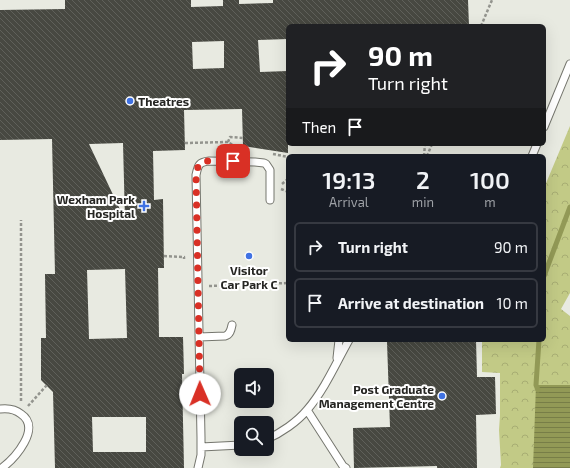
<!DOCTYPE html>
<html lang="en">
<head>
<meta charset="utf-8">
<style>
  :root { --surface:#171b24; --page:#242831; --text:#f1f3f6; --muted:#9ea1a6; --line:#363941 }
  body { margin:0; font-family:"Exo 2",sans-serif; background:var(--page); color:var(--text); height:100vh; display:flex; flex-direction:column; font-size:15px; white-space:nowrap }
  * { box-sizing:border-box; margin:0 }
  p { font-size:13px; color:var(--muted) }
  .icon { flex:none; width:22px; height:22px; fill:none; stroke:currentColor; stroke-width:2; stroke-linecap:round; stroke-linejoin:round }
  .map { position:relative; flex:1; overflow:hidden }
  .side { position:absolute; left:286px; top:154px; width:260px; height:188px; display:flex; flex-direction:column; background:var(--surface); border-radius:6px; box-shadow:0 4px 16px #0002 }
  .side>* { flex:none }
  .guide { position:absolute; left:286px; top:24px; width:260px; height:122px; border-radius:6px; box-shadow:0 4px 16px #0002; background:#202124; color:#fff; overflow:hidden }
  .fabs { position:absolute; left:234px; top:368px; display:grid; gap:8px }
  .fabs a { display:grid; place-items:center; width:40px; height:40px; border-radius:6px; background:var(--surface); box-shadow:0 4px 16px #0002; font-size:20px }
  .pin { position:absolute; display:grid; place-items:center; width:34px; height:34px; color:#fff; margin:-17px; border-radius:8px; box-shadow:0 2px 6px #0006 }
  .me { position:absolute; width:44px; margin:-22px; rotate:359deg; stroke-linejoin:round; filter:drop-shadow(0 0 3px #0008) }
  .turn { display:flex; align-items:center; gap:14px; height:84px; padding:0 16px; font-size:18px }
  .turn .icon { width:52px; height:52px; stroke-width:2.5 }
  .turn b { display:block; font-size:28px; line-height:34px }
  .then { display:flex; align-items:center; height:38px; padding:0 16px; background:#0003; gap:8px; font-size:15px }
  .eta { display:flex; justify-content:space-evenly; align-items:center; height:68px; text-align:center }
  .eta b { font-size:24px; font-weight:600; line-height:28px }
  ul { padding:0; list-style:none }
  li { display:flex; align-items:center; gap:12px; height:50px; margin:0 8px 6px; padding:0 8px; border:2px solid var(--line); border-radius:6px }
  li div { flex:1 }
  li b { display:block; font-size:15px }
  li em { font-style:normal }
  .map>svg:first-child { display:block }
</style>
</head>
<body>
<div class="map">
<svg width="570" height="468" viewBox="0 0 570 468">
  <defs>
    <pattern id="forest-crowns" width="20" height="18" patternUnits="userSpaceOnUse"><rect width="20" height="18" fill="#c2ca86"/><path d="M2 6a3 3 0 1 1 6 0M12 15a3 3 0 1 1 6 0" fill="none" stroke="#a7ad73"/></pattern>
    <pattern id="water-rules" width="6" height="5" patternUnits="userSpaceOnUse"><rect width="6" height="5" fill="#929956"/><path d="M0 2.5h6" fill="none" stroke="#777d47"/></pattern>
    <pattern id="building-back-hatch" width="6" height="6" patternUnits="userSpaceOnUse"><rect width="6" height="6" fill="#474841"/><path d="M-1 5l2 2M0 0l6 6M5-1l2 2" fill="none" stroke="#5f605a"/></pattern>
  </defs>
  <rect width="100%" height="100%" fill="#e8eae1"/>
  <path fill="url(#forest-crowns)" d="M 570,126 L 570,293 L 561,309 L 570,316 L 570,468 L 500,468 L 501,465 L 499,430 L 500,415 L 500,373 L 482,372 L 482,340 L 544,340 L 544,188 Z"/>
  <path fill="url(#water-rules)" d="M 536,385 L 570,385 L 570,468 L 533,468 Z"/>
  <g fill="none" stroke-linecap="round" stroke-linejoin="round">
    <path stroke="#929956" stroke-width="5" d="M 544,276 L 570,207
      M 538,390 L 536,385 L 539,340"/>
  </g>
  <path fill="url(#building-back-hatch)" fill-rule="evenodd" d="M 65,0 L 191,0 L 191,7 L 223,6 L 223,0 L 239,0 L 239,4 L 273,3 L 273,0 L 468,0 L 469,26 L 288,26 L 288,39 L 258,40 L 260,72 L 288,71 L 288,153 L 243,146 L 242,109 L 184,110 L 185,150 L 153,151 L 154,200 L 163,199 L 164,268 L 158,268 L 159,337 L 183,337 L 184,374 L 182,374 L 184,468 L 55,468 L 53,392 L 41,380 L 41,338 L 46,338 L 45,274 L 55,274 L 52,139 L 0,140 L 0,10 L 65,9 ZM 224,41 L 224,68 L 193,69 L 192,42 ZM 123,143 L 125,220 L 89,144 ZM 125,269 L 127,338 L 89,339 L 87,270 ZM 92,417 L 146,417 L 146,452 L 93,452 Z
    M 476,340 L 477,377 L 495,377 L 496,414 L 476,415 L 477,468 L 437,468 L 437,466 L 354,468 L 353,428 L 390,427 L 387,342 Z"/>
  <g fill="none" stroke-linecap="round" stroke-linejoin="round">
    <g stroke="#75766e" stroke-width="9">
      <path id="service" d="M 544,127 L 570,64
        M 532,156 L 537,144
        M 199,337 L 225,336 C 230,335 231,330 232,325
        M 337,358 L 339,340
        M 0,409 C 8,408 15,409 21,414 C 42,428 15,458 2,468
        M 307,410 L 343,466 L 346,468
        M 267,439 C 281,433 297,422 307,410 C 325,389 336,363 349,340
        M 201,447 L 241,445
        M 198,468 L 201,455 L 201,437 L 196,175 C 198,165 199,162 209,161 L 255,162 L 264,163 L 266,164 L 270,170 L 270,200"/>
    </g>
    <path stroke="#93948e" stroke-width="2.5" stroke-dasharray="3 2" stroke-linecap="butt" d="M 481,26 L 492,0
      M 228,142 L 230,137 L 243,138
      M 185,143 L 228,142 L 238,149
      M 273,154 L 288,157
      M 424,156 L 425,144
      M 427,156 L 432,144
      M 282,184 L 288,179
      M 281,189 L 288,192
      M 164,256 L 184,257 L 184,259
      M 209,286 L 288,283
      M 21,401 L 21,220
      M 28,406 L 47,385"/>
    <use href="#service" stroke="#fff" stroke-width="7"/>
  </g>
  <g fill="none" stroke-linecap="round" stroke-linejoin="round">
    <path stroke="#d93025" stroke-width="7" stroke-dasharray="0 12.6" d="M 200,394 L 196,175 C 197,172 197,168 199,165 C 204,158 225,161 233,161"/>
  </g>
  <g fill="#4072e3" stroke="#fff" stroke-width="1.5">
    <circle cx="130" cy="101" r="4"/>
    <path d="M142 200h4v4h4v4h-4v4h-4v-4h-4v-4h4z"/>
    <circle cx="249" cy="256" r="4"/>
    <circle cx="442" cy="396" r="4"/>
  </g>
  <g text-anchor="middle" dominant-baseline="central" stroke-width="4" stroke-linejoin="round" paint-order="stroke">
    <g font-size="12" font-weight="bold" fill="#252522" stroke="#fff" text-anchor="end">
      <text x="138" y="101" text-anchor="start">Theatres</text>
      <text x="135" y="199">Wexham Park<tspan x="135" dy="14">Hospital</tspan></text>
      <text x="249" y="270" text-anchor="middle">Visitor<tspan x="249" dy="14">Car Park C</tspan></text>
      <text x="434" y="389">Post Graduate<tspan x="434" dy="14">Management Centre</tspan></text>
    </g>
  </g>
</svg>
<div class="fabs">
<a><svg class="icon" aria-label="sound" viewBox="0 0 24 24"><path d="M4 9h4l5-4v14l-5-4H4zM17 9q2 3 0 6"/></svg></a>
<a><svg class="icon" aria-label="search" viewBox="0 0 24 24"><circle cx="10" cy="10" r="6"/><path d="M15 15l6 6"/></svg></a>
</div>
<div class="pin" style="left:233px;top:161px;background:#d93025"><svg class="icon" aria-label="arrive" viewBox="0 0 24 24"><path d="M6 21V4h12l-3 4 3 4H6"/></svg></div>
<svg class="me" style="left:200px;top:394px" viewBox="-20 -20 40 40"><circle r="19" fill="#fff"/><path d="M0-13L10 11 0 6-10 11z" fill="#d93025"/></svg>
<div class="guide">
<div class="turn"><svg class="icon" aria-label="right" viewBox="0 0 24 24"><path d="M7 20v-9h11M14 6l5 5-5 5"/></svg><div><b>90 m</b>Turn right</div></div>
<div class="then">Then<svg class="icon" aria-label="arrive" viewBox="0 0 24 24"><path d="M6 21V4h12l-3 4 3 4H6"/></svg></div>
</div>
<section class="side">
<div class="eta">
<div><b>19:13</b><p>Arrival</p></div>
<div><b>2</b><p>min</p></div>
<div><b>100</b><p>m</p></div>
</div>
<ul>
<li><svg class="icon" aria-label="right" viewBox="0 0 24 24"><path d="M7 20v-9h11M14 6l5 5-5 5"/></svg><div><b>Turn right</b></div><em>90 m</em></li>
<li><svg class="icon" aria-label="arrive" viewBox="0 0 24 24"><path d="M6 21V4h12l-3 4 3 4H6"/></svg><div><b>Arrive at destination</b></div><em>10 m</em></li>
</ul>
</section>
</div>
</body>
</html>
